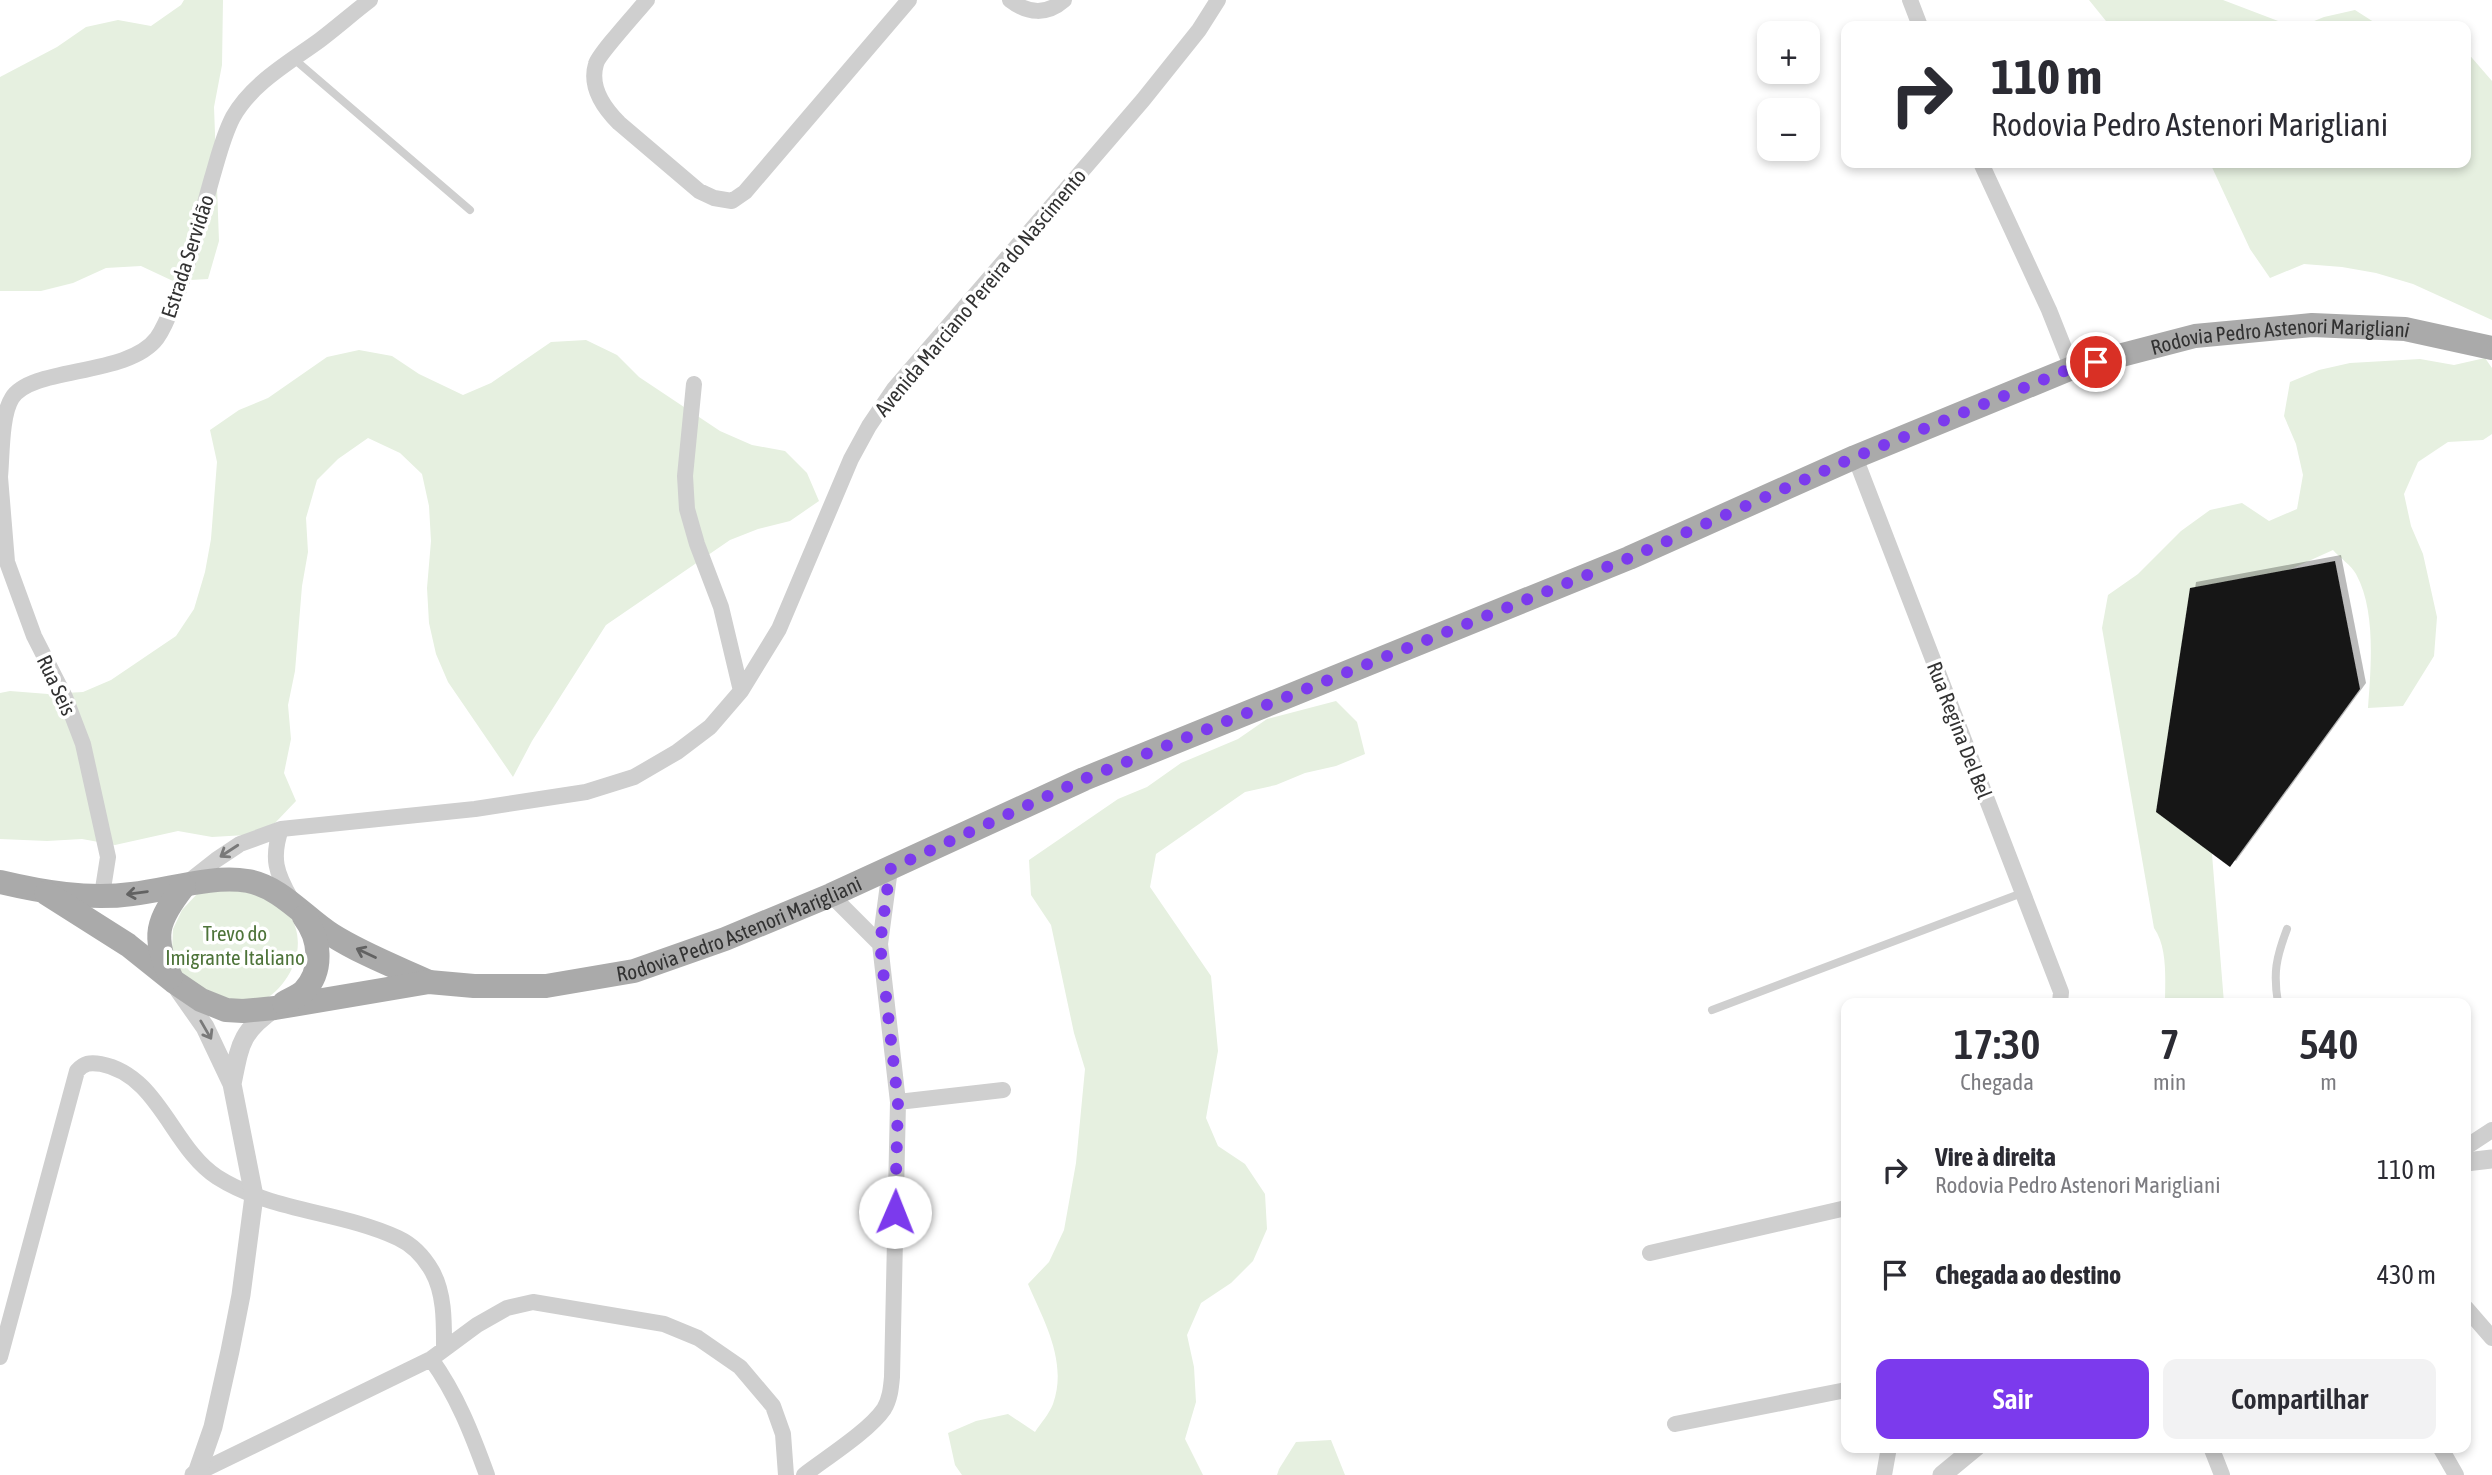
<!DOCTYPE html>
<html lang="pt">
<head>
<meta charset="utf-8">
<style>
  :root { --surface:#fff; --page:#f2f2f3; --text:#2b2b33; --muted:#7c7c81; --accent:#7c3aed }
  body { margin:0; font-family:"Asap Condensed",sans-serif; background:var(--page); color:var(--text); height:100vh; display:flex; flex-direction:column; font-size:26px; white-space:nowrap }
  * { box-sizing:border-box; margin:0 }
  p { font-size:23px; color:var(--muted) }
  .icon { flex:none; width:38px; height:38px; fill:none; stroke:currentColor; stroke-width:2; stroke-linecap:round; stroke-linejoin:round }
  .map { position:relative; flex:1; overflow:hidden }
  .drawer { position:absolute; left:1841px; top:998px; width:630px; height:455px; display:flex; flex-direction:column; background:var(--surface); border-radius:14px; box-shadow:0 4px 10px #0003 }
  .drawer>* { flex:none }
  .banner { position:absolute; left:1841px; top:21px; width:630px; height:147px; border-radius:14px; box-shadow:0 4px 10px #0003; background:#fff; color:var(--text); overflow:hidden }
  .tools { position:absolute; left:1757px; top:21px; display:grid; gap:14px }
  .tools a { display:grid; place-items:center; width:63px; height:63px; border-radius:14px; background:var(--surface); box-shadow:0 4px 10px #0003; font-size:35px }
  .pin { position:absolute; display:grid; place-items:center; width:60px; height:60px; color:#fff; margin:-30px; border:4px solid #fff; border-radius:50%; box-shadow:0 2px 7px #0007 }
  .me { position:absolute; width:77px; margin:-38px; rotate:1deg; stroke-linejoin:round; filter:drop-shadow(0 0 5px #0008) }
  .turn { display:flex; align-items:center; gap:24px; height:147px; padding:0 35px; font-size:32px }
  .turn .icon { width:91px; height:91px; stroke-width:2.5 }
  .turn b { display:block; font-size:49px; line-height:60px }
  .eta { display:flex; justify-content:space-evenly; align-items:center; height:119px; text-align:center }
  .eta b { font-size:42px; font-weight:600; line-height:49px }
  .primary-button { display:flex; gap:14px; margin-top:auto; padding:14px 35px }
  .primary-button a { flex:1; height:80px; border-radius:14px; background:var(--accent); color:#fff; font-size:28px; font-weight:600; line-height:80px; text-align:center }
  .primary-button a+a { background:var(--page); color:var(--text) }
  ul { padding:0; list-style:none }
  li { display:flex; align-items:center; gap:21px; height:105px; padding:0 35px }
  li div { flex:1 }
  li b { display:block; font-size:26px }
  li em { font-style:normal }
  .map>svg:first-child { display:block }
</style>
</head>
<body>
<div class="map">
<svg width="2492" height="1475" viewBox="0 0 2492 1475">
  <defs>
    <filter id="shadow"><feDropShadow dx="6" dy="-6" stdDeviation="0" flood-color="#0004"/></filter>
  </defs>
  <rect width="100%" height="100%" fill="#fff"/>
  <path fill="#e6f0e0" d="M 184,0 L 223,0 L 222,65 L 214,107 L 219,241 L 208,279 L 173,281 L 141,266 L 106,268 L 73,283 L 41,291 L 0,291 L 0,77 L 57,47 L 86,27 L 118,20 L 151,26 L 181,5 Z
    M 2089,0 L 2223,0 L 2291,26 L 2110,26 Z
    M 2355,10 L 2380,26 L 2302,26 L 2324,17 Z
    M 2466,51 L 2492,81 L 2492,320 L 2413,284 L 2376,273 L 2342,267 L 2304,264 L 2270,278 L 2250,249 L 2210,163 L 2466,163 Z
    M 586,340 L 617,355 L 639,377 L 720,431 L 752,445 L 785,451 L 807,473 L 819,501 L 790,521 L 758,529 L 730,540 L 606,625 L 532,741 L 513,777 L 448,682 L 436,654 L 429,623 L 427,588 L 431,541 L 429,506 L 422,474 L 400,453 L 368,438 L 338,459 L 317,480 L 306,518 L 308,552 L 302,586 L 295,671 L 288,705 L 291,739 L 284,773 L 296,801 L 275,823 L 246,835 L 212,837 L 178,831 L 115,845 L 82,839 L 47,841 L 0,839 L 0,693 L 10,691 L 48,694 L 83,692 L 111,680 L 176,636 L 194,609 L 205,572 L 211,539 L 217,462 L 210,430 L 239,410 L 268,398 L 327,357 L 359,350 L 392,356 L 419,374 L 463,395 L 491,383 L 551,342 Z
    M 2485,358 L 2492,368 L 2492,434 L 2483,440 L 2448,442 L 2418,462 L 2404,494 L 2411,526 L 2423,554 L 2437,617 L 2434,656 L 2403,706 L 2368,708 C 2371,667 2376,610 2356,574 C 2351,565 2340,558 2333,550 L 2271,578 L 2209,817 L 2224,1003 L 2165,1003 C 2165,980 2168,948 2154,928 L 2102,628 L 2108,595 L 2138,574 L 2181,531 L 2210,510 L 2242,503 L 2269,521 L 2297,509 L 2303,475 L 2296,444 L 2284,416 L 2290,382 L 2319,370 L 2350,363 L 2420,359 L 2454,365 Z
    M 1336,701 L 1357,722 L 1365,754 L 1336,766 L 1305,773 L 1276,785 L 1245,792 L 1156,854 L 1150,887 L 1211,976 L 1218,1051 L 1206,1118 L 1218,1146 L 1245,1164 L 1265,1194 L 1267,1229 L 1253,1261 L 1231,1283 L 1201,1303 L 1187,1335 L 1194,1367 L 1196,1402 L 1185,1439 L 1203,1475 L 962,1475 L 955,1465 L 948,1433 L 976,1421 L 1008,1414 L 1035,1432 C 1041,1423 1049,1414 1053,1404 C 1068,1362 1044,1321 1028,1284 L 1049,1262 L 1064,1230 L 1076,1163 L 1085,1069 L 1074,1033 L 1051,925 L 1031,895 L 1029,860 L 1118,799 L 1147,787 L 1181,763 L 1238,739 L 1267,719 Z
    M 237,882 C 249,889 280,901 287,911 C 311,943 292,985 261,1002 C 255,1006 243,1009 236,1008 C 220,1005 202,993 187,986 L 172,951 L 173,929 L 182,910 L 197,894 Z
    M 1331,1440 L 1345,1475 L 1277,1475 L 1279,1469 L 1296,1442 Z"/>
  <path fill="#191919" filter="url(#shadow)" d="M 2335,561 L 2360,689 L 2230,867 L 2156,812 L 2190,588 Z"/>
  <g fill="none" stroke-linecap="round" stroke-linejoin="round">
    <path stroke="#cfcfcf" stroke-width="8" d="M 294,59 L 470,210
      M 2278,1003 C 2273,973 2276,958 2287,929
      M 1712,1010 L 2022,893"/>
    <path stroke="#cfcfcf" stroke-width="16" d="M 647,0 C 638,11 598,55 596,64 C 589,87 604,108 619,123 L 699,191 L 714,198 L 732,201 L 745,192 L 909,0
      M 1010,0 C 1028,14 1047,15 1064,0
      M 1910,0 L 1920,26
      M 1981,163 L 2049,310 L 2072,368
      M 694,384 L 685,476 L 687,509 L 697,544 L 721,607 L 741,691
      M 1855,457 L 2061,992 L 2060,1003
      M 0,477 C 2,456 1,415 12,398 C 32,366 128,377 157,338 C 166,325 171,310 177,295 C 191,257 201,217 212,178 C 218,158 223,136 233,117 C 252,83 290,62 320,40 C 337,27 353,13 370,0
      M 0,477 L 7,562 L 34,636 L 65,697 L 83,744 L 108,857 L 102,895
      M 281,829 C 271,858 276,873 291,899
      M 188,882 L 216,860 L 240,844 L 281,829 L 475,809 L 586,792 L 634,777 L 677,752 L 710,727 L 741,691 L 779,629 L 851,459 L 869,426 L 894,389 L 1143,100 L 1199,30 L 1218,0
      M 831,895 L 880,944
      M 898,1102 L 1003,1090
      M 2466,1147 L 2492,1130
      M 1650,1253 L 1846,1208
      M 2466,1308 L 2492,1338
      M 0,1357 L 77,1071 C 84,1063 90,1062 101,1064 C 159,1075 172,1148 217,1177 C 272,1212 340,1211 398,1238 C 413,1245 424,1257 432,1271 C 445,1294 444,1324 444,1349
      M 431,1359 C 457,1395 472,1434 487,1475
      M 1675,1424 L 1846,1390
      M 2211,1447 L 2222,1475
      M 2440,1447 L 2456,1475
      M 197,1473 L 431,1359 L 477,1325 L 507,1308 L 533,1302 L 664,1324 L 698,1338 L 740,1367 L 773,1406 L 783,1434 L 786,1475
      M 804,1475 C 826,1458 869,1431 884,1409 C 890,1399 891,1388 892,1377 L 898,1102 L 880,944 L 890,869
      M 1884,1475 L 1889,1447"/>
    <path stroke="#cfcfcf" stroke-width="19" d="M 179,990 L 205,1027 L 232,1084 L 254,1196 L 241,1295 L 230,1351 L 213,1427 L 197,1473 L 194,1475
      M 232,1084 C 240,1045 240,1032 275,1008
      M 2466,1162 L 2492,1159
      M 1942,1475 L 1976,1447"/>
    <g stroke="#aaa" stroke-width="24">
      <path d="M 0,882 C 42,892 88,900 132,894 C 169,890 210,875 248,881 C 281,887 305,918 332,935 C 362,954 396,967 429,982"/>
      <path id="s1" d="M 46,893 L 128,945 L 173,981 L 201,1000 L 226,1010 L 243,1011 L 275,1008 L 429,982 L 474,986 L 546,986 L 634,971 L 725,939 L 831,895 L 1084,779 L 1629,558 L 1855,457 L 2072,368 L 2195,336 L 2312,325 L 2405,329 L 2492,348"/>
      <path d="M 171,977 C 151,937 157,920 184,886"/>
      <path d="M 284,1003 C 290,999 299,996 304,991 C 324,970 320,938 304,917"/>
    </g>
  </g>
  <defs><path id="oneway-shaft" d="M-6 0H5M1.5-3L5.5 0L1.5 3" fill="none" stroke-width="1.6" stroke-linecap="round" stroke-linejoin="round" transform="scale(1.75)"/></defs>
  <g stroke="#797979">
    <use href="#oneway-shaft" transform="translate(229 851) rotate(147)"/>
    <use href="#oneway-shaft" transform="translate(206 1030) rotate(60)"/>
  </g>
  <g stroke="#626262">
    <use href="#oneway-shaft" transform="translate(137 893) rotate(172)"/>
    <use href="#oneway-shaft" transform="translate(366 953) rotate(-155)"/>
  </g>
  <g fill="none" stroke-linecap="round" stroke-linejoin="round">
    <path stroke="#7c3aed" stroke-width="12" stroke-dasharray="0 21.6" d="M 895,1212 L 898,1102 L 880,944 L 890,869 L 1084,779 L 1629,558 L 1855,457 L 2072,368 L 2096,362"/>
  </g>
  <g text-anchor="middle" dominant-baseline="central" stroke-width="7" stroke-linejoin="round" paint-order="stroke">
    <g font-size="21" fill="#323232" stroke="#fff">
      <text transform="translate(187 256) rotate(-72)">Estrada Servidão</text>
      <text transform="translate(980 292) rotate(-50)">Avenida Marciano Pereira do Nascimento</text>
      <text stroke="none"><textPath href="#s1" startOffset="2399">Rodovia Pedro Astenori Marigliani</textPath></text>
      <text transform="translate(57 685) rotate(65)">Rua Seis</text>
      <text transform="translate(1960 730) rotate(69)">Rua Regina Del Bel</text>
      <text stroke="none"><textPath href="#s1" startOffset="740">Rodovia Pedro Astenori Marigliani</textPath></text>
    </g>
    <g font-size="21" fill="#4e743a" stroke="#fff">
      <text x="235" y="933">Trevo do<tspan x="235" dy="24">Imigrante Italiano</tspan></text>
    </g>
  </g>
</svg>
<div class="tools">
<a>+</a>
<a>−</a>
</div>
<div class="pin" style="left:2096px;top:362px;background:#d93025"><svg class="icon" aria-label="arrive" viewBox="0 0 24 24"><path d="M6 21V4h12l-3 4 3 4H6"/></svg></div>
<svg class="me" style="left:895px;top:1212px" viewBox="-20 -20 40 40"><circle r="19" fill="#fff"/><path d="M0-13L10 11 0 6-10 11z" fill="#7c3aed"/></svg>
<div class="banner">
<div class="turn"><svg class="icon" aria-label="right" viewBox="0 0 24 24"><path d="M7 20v-9h11M14 6l5 5-5 5"/></svg><div><b>110 m</b>Rodovia Pedro Astenori Marigliani</div></div>
</div>
<section class="drawer">
<div class="eta">
<div><b>17:30</b><p>Chegada</p></div>
<div><b>7</b><p>min</p></div>
<div><b>540</b><p>m</p></div>
</div>
<ul>
<li><svg class="icon" aria-label="right" viewBox="0 0 24 24"><path d="M7 20v-9h11M14 6l5 5-5 5"/></svg><div><b>Vire à direita</b><p>Rodovia Pedro Astenori Marigliani</p></div><em>110 m</em></li>
<li><svg class="icon" aria-label="arrive" viewBox="0 0 24 24"><path d="M6 21V4h12l-3 4 3 4H6"/></svg><div><b>Chegada ao destino</b></div><em>430 m</em></li>
</ul>
<div class="primary-button"><a>Sair</a><a>Compartilhar</a></div>
</section>
</div>
</body>
</html>
